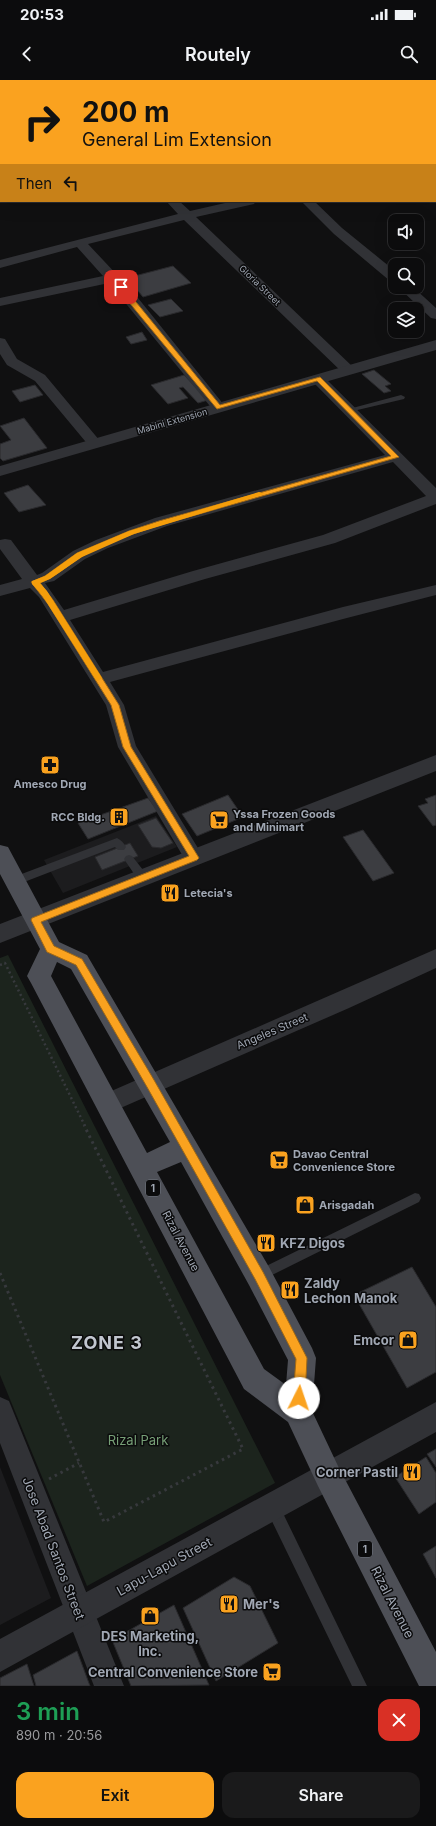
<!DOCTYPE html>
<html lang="en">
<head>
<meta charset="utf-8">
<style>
  :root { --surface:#0c0c0d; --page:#1a1a1b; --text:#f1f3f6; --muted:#9a9b9d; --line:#2c2c2e; --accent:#faa21f }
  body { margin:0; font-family:Inter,sans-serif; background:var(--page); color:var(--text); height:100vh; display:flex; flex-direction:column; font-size:15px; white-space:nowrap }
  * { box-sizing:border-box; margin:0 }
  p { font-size:13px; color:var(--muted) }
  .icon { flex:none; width:22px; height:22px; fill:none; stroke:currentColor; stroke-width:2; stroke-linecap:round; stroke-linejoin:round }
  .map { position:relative; height:1606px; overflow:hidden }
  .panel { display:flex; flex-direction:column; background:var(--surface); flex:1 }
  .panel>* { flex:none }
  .top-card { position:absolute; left:0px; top:0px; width:436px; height:122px; box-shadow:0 4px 16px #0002,0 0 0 1px var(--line); background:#faa21f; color:#111; overflow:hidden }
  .buttons { position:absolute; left:388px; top:134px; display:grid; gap:8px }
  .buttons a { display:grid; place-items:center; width:36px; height:36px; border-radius:8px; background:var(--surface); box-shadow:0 4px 16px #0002,0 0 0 1px var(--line); font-size:20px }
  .pin { position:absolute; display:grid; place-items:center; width:34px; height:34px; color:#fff; margin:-17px; border-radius:8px; box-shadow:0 2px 6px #0006 }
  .me { position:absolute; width:44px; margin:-22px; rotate:4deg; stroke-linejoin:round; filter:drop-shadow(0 0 3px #0008) }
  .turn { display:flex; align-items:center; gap:14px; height:84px; padding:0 16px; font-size:18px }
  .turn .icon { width:52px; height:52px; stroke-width:2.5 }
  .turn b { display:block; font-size:28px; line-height:34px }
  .then { display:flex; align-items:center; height:38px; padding:0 16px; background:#0003; gap:8px; font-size:15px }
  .round { display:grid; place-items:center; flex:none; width:42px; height:42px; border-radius:12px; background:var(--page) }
  .summary { display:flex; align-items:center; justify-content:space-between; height:68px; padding:0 16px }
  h1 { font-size:24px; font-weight:600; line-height:30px; color:#1e9e55 }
  .primary-button { display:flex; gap:8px; margin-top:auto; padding:8px 16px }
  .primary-button a { flex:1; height:46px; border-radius:12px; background:var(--accent); color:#111; font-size:16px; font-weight:600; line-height:46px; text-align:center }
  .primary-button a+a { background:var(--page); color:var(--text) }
  .status { display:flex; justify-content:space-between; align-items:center; height:28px; padding:0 20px; background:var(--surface); direction:ltr }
  .status svg { height:11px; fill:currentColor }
  header { display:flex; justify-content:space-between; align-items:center; height:52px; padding:0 16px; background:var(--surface); font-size:18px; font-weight:600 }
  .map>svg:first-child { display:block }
</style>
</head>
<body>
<div class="status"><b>20:53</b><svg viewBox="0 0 49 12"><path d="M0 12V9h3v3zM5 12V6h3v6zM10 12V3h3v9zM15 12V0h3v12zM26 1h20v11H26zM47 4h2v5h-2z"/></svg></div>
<header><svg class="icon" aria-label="back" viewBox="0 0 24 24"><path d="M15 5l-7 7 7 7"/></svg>Routely<svg class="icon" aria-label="search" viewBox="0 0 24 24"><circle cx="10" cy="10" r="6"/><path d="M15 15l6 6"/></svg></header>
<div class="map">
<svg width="436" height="1606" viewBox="0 0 436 1606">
  <rect width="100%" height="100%" fill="#101011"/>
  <path fill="#1c1c1e" d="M 156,736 L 177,767 L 63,813 L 44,780 Z
    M 0,1387 L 51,1518 L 0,1545 Z"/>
  <path fill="#1c241d" d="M 8,875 L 275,1403 L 87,1506 L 0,1295 L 0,878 Z"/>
  <path fill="#3c3d41" stroke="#2a2a2d" d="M 173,186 L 191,203 L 143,217 L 127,198 Z
    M 171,219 L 183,231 L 160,237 L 148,225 Z
    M 142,252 L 147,260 L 131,264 L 126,257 Z
    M 374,290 L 391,304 L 385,306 L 391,311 L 384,313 L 362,294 Z
    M 184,295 L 208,320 L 198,323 L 183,307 L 179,308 L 188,318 L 168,324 L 151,305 Z
    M 35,305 L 43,315 L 20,322 L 12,311 Z
    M 24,338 L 47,368 L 3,381 L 0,378 L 0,364 L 11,360 L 0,346 Z
    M 28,405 L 46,425 L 19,432 L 4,413 Z
    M 228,715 L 243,737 L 197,756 L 182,734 Z
    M 436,715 L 436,745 L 433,746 L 418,726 L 428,723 L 425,719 Z
    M 148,718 L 158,731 L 88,759 L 78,743 Z
    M 156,738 L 173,763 L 161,768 L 152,767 L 138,745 Z
    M 363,750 L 394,793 L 373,801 L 343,757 Z
    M 130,763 L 138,776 L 102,790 L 95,777 Z
    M 412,1187 L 436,1227 L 436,1292 L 407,1308 L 354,1215 Z
    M 436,1369 L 436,1387 L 427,1374 Z
    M 426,1377 L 436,1393 L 436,1422 L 419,1434 L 395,1397 Z
    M 436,1466 L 436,1498 L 423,1474 Z
    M 234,1497 L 250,1506 L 278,1563 L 216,1601 L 183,1528 Z
    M 174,1525 L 209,1605 L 131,1606 L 112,1560 Z
    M 77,1571 L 90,1606 L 36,1606 L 33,1595 Z
    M 27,1584 L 34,1606 L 0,1606 L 0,1598 Z"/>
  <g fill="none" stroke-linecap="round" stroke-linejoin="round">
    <path stroke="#37393d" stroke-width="2.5" stroke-dasharray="2 3" stroke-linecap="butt" d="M 0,885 L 5,883 L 85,1046"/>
    <path stroke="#37393d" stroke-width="3" stroke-dasharray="2.5 4" stroke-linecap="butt" d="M 0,1193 L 104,1442 L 243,1369 L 84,1045
      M 49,1399 L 79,1383"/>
    <path fill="#313236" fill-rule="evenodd" d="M 0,98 L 1,98 L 1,102 L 0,102 Z
      M 401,315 L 405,317 L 404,319 L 349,332 L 345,330 Z
      M 117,758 C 121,760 124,763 126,767 L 124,770 L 118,770 L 115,767 L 19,804 L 11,804 L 10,801 L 11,798 Z
      M 129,775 L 132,776 L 147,795 L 148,798 L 147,801 L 139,801 L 126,782 L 124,779 L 126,776 Z
      M 415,1113 L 419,1114 L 421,1118 L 419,1122 L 264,1199 L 260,1201 L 256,1199 L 254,1195 L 256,1191 Z
      M 273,1421 L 278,1423 L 367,1606 L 352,1606 L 268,1433 L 266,1428 L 268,1423 Z"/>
    <path fill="#313236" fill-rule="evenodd" d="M 19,0 L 30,0 L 30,1 L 19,1 Z
      M 349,0 L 360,0 L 360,1 L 349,1 Z
      M 435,110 L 436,111 L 436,119 L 435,118 Z
      M 166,121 L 179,121 L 190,131 L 234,121 L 256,121 L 254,124 L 196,137 L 353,287 L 355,290 L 353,293 L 343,293 L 184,140 L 88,164 L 134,213 L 224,325 L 226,328 L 224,331 L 214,331 L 109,203 L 0,226 L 0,218 L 103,196 L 77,167 L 0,188 L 0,180 L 178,134 Z
      M 301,121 L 314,121 L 342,148 L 395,191 L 395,202 L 390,201 L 334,154 Z
      M 398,207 L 413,207 L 436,228 L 436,239 L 431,238 Z
      M 0,258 L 5,259 L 17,279 L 45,295 L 100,361 L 102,364 L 100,367 L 90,367 L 35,301 L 7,285 L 0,274 Z
      M 318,295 L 323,296 L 436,408 L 436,424 L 335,463 L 205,499 L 70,540 L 103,592 L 343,527 L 436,505 L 436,515 L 343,539 L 110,602 L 124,625 L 136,666 L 204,778 L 201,783 L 194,786 L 187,783 L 118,667 L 106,625 L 39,517 L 30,508 L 0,516 L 0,505 L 22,499 L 0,469 L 0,460 L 5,459 L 11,460 L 37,495 L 42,493 L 73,471 L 96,460 L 155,438 L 385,375 L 313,302 L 311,299 L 313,296 ZM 393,382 L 426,416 L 323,455 L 193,491 L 64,530 L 45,503 L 54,501 L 85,479 L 108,468 L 167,446 Z
      M 436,869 L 436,888 L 349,928 L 116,1030 L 108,1033 L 100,1030 L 97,1023 L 100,1016 Z
      M 0,1317 L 9,1321 L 124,1606 L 94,1606 L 0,1363 Z"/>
    <path fill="#313236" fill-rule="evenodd" d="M 436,260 L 436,270 L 0,396 L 0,386 Z
      M 436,675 L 436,691 L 0,863 L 0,844 Z
      M 436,1322 L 436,1352 L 0,1592 L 0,1559 Z"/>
    <path fill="#4d4f56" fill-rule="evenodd" d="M 435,6 L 436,6 L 436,14 L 435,14 Z
      M 0,107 L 1,107 L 1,115 L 0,115 Z
      M 0,765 L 8,767 L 59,862 L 87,875 L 269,1187 L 312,1268 L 316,1278 L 312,1331 L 338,1386 L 436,1572 L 436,1606 L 419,1606 L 318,1406 L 288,1342 L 244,1309 L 31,903 L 27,896 L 40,869 L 0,794 ZM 57,882 L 71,889 L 170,1062 L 147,1073 L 51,896 ZM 181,1082 L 249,1205 L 288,1280 L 286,1305 L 264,1289 L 157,1092 Z"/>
  </g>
  <path fill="#faa21f" stroke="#a26914" d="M 118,206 L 123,206 L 220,325 L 320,297 L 399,377 L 164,444 C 138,452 104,463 81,477 C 67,486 55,497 40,503 L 53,520 L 119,625 L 131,667 L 199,778 L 197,780 L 41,842 L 54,866 L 82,879 L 154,1000 L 263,1192 L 307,1278 L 305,1318 L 303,1322 L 299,1324 L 295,1322 L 293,1318 L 296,1279 L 255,1199 L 147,1007 L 76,885 L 47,872 L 31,840 L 32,838 L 189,776 L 123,667 L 111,625 L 48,524 L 31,502 L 45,496 L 77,473 L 129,451 L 159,441 L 391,376 L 317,301 L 217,329 L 118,209 Z"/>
  <path fill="#f59e0b" d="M 259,412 L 265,414 L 134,454 L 82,477 L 50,499 L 40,503 L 47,511 L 102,598 L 98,601 L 96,600 L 42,515 L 32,504 L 32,501 L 45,496 L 77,473 L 129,451 Z"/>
  <defs>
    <g id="pharmacy-square" transform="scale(1)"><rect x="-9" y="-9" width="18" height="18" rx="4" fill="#faa21f" stroke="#0b0b0c"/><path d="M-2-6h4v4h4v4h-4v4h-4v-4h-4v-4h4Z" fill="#111"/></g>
    <g id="building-square" transform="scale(1)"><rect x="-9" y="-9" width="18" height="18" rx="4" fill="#faa21f" stroke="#0b0b0c"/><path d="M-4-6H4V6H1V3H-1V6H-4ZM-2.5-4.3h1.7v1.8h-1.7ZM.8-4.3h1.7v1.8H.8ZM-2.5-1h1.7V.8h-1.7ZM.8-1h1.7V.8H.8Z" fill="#111"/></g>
    <g id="supermarket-square" transform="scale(1)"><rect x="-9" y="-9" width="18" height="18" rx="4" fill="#faa21f" stroke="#0b0b0c"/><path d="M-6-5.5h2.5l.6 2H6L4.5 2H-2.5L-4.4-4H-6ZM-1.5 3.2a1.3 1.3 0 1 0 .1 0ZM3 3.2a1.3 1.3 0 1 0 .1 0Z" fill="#111"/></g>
    <g id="restaurant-square" transform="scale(1)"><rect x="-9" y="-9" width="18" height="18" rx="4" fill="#faa21f" stroke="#0b0b0c"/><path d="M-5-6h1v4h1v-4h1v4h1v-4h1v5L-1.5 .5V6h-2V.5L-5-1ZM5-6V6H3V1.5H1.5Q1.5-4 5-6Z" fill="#111"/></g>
    <g id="shop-square" transform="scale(1)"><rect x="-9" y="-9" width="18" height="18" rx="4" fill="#faa21f" stroke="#0b0b0c"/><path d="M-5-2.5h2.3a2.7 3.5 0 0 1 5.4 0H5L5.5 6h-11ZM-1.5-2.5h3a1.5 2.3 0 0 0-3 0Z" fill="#111"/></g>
  </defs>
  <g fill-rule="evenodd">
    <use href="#pharmacy-square" x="50" y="685"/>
    <use href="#building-square" x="119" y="737"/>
    <use href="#supermarket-square" x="219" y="740"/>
    <use href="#restaurant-square" x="170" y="813"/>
    <use href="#supermarket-square" x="279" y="1080"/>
    <use href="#shop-square" x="305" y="1125"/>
    <use href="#restaurant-square" x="266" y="1163"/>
    <use href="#restaurant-square" x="290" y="1210"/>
    <use href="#shop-square" x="408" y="1260"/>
    <use href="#restaurant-square" x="412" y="1392"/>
    <use href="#restaurant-square" x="229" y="1524"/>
    <use href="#shop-square" x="150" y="1536"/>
    <use href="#supermarket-square" x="272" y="1592"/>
  </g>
  <g text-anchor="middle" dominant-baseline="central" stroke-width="3" stroke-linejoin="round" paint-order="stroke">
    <g font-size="9" fill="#a0a7b3" stroke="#0b0b0c">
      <text transform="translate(260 205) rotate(44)">Gloria Street</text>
      <text transform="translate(172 341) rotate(-16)">Mabini Extension</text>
    </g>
    <g fill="#0b0b0c" stroke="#737881" stroke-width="1">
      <rect x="146" y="1100" width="14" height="16" rx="3"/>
      <rect x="358" y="1461" width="14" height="16" rx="3"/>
    </g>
    <g font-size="10" font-weight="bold" fill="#a0a7b3">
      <text x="153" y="1108">1</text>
      <text x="365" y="1469">1</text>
    </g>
    <g font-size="11" font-weight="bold" fill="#a0a7b3" stroke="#0b0b0c" text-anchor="start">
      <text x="50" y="704" text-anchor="middle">Amesco Drug</text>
      <text x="233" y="734">Yssa Frozen Goods<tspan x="233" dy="13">and Minimart</tspan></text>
      <text x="105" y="737" text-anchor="end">RCC Bldg.</text>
      <text x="184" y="813">Letecia's</text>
      <text x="293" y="1074">Davao Central<tspan x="293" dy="13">Convenience Store</tspan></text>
      <text x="319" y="1125">Arisgadah</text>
    </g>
    <g font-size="11" fill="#a0a7b3" stroke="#0b0b0c">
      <text transform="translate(272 951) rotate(-23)">Angeles Street</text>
      <text transform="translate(181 1161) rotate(62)">Rizal Avenue</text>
    </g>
    <g font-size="13" font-weight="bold" fill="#a0a7b3" stroke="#0b0b0c" text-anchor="start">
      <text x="280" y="1163">KFZ Digos</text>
      <text x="304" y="1203">Zaldy<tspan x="304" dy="15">Lechon Manok</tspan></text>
      <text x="394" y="1260" text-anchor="end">Emcor</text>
      <text x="398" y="1392" text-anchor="end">Corner Pastil</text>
      <text x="243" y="1524">Mer's</text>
      <text x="150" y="1556" text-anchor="middle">DES Marketing,<tspan x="150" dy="15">Inc.</tspan></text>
      <text x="258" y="1592" text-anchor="end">Central Convenience Store</text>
    </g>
    <g font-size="13" fill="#769f76" stroke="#0b0b0c">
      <text x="138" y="1360">Rizal Park</text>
    </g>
    <g font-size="13" fill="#a0a7b3" stroke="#0b0b0c">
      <text transform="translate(54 1468) rotate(69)">Jose Abad Santos Street</text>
      <text transform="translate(164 1486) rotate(-29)">Lapu-Lapu Street</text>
      <text transform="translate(393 1522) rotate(63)">Rizal Avenue</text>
    </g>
    <g font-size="18" font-weight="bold" letter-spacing="1" fill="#c1c6cf" stroke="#0b0b0c">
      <text x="107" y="1262">ZONE 3</text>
    </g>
  </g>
</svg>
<div class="buttons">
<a><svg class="icon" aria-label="sound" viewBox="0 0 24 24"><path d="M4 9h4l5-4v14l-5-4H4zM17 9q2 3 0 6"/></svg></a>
<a><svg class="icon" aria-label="search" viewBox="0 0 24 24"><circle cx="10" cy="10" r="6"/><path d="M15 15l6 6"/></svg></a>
<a><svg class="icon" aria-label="layers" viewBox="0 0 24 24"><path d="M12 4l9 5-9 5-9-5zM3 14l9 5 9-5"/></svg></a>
</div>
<div class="pin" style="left:121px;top:207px;background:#d93025"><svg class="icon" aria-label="arrive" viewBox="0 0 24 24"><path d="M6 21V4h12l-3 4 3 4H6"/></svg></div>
<svg class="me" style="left:299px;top:1318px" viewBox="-20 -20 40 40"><circle r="19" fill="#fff"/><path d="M0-13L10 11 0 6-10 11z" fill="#faa21f"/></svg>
<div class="top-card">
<div class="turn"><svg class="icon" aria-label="right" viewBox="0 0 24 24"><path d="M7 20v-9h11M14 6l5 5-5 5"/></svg><div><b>200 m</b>General Lim Extension</div></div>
<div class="then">Then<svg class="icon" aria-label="left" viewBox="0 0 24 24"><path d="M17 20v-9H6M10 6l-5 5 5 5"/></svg></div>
</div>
</div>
<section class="panel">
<div class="summary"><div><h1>3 min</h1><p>890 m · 20:56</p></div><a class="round" style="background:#d93025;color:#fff"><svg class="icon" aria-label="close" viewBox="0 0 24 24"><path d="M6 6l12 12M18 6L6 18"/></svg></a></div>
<div class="primary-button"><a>Exit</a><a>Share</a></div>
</section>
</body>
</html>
